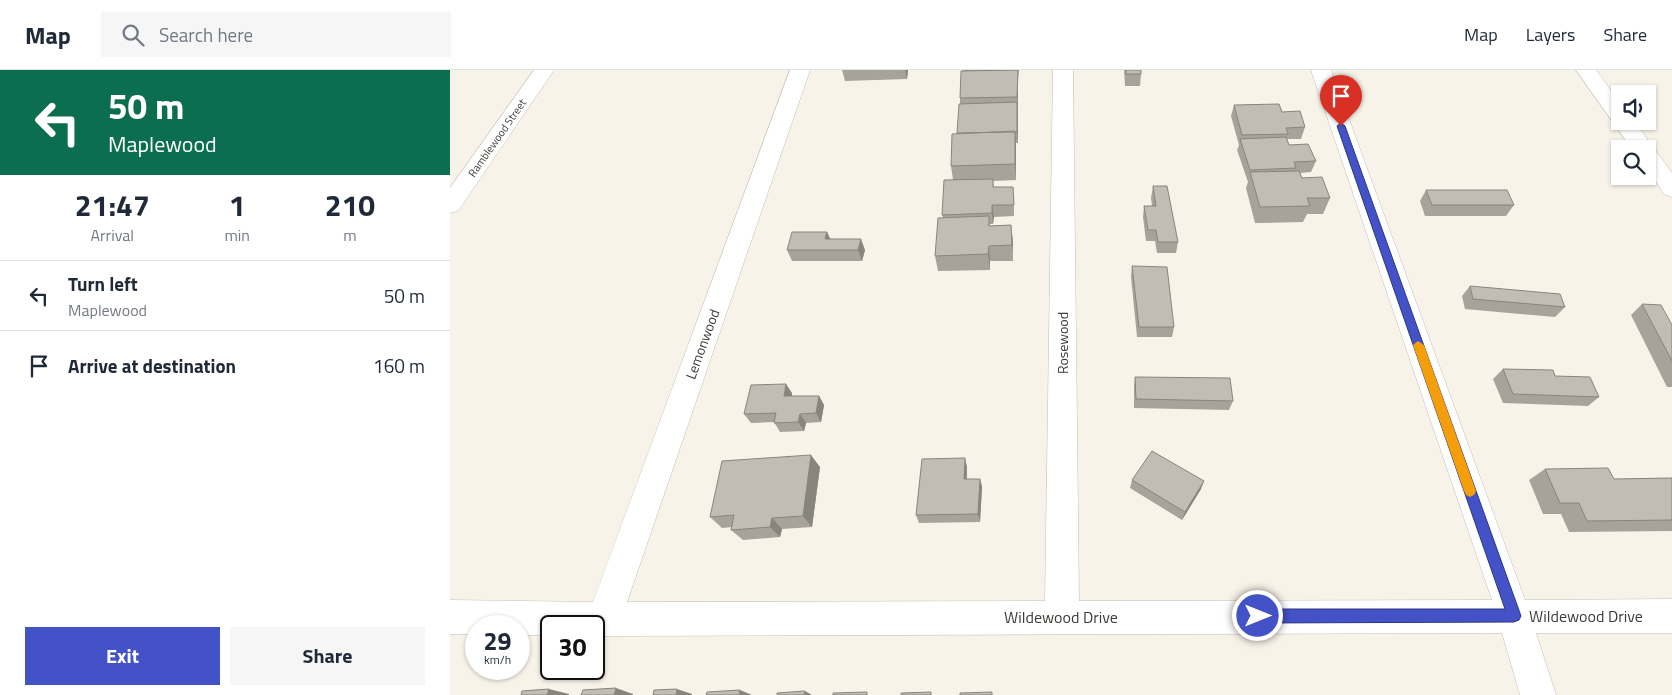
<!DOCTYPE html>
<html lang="en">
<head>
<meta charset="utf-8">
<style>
  :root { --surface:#fff; --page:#f6f6f7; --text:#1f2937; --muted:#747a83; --line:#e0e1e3; --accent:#4353c7 }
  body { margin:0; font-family:"Titillium Web",sans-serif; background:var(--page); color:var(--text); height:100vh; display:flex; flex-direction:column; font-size:19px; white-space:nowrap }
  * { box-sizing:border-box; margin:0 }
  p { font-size:16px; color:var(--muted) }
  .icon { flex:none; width:28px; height:28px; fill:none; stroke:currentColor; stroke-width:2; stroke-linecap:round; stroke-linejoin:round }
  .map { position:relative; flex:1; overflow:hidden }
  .details { display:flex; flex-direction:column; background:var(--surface); width:450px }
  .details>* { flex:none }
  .banner { background:#0b6e4f; color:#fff; overflow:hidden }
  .buttons { position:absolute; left:1161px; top:15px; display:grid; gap:10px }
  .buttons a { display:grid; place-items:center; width:45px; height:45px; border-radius:0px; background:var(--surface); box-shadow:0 1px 4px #0004; font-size:25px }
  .speed { position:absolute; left:15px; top:545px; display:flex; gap:10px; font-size:25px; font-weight:700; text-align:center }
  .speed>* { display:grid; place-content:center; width:65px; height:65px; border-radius:50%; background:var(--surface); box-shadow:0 1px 4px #0004; line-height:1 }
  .speed small { font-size:12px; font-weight:400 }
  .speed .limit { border:2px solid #111; border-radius:8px; background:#fff; color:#111 }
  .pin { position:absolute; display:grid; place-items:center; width:42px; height:42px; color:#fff; margin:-51px -21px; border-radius:50% 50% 50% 0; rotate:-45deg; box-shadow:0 0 5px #0007 }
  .pin .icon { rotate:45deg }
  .me { position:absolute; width:55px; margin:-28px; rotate:90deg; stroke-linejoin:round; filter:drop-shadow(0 0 4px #0008) }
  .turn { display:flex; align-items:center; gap:18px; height:105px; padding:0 25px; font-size:22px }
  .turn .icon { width:65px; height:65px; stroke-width:2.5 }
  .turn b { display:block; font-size:35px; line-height:42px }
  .eta { display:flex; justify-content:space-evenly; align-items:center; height:85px; text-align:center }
  .eta b { font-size:30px; font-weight:700; line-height:35px }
  .action { display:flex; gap:10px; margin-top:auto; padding:10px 25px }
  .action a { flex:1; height:58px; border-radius:0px; background:var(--accent); color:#fff; font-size:20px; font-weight:700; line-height:58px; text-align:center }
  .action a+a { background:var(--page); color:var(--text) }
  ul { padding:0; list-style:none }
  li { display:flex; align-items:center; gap:15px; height:70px; padding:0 25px; border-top:1px solid var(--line) }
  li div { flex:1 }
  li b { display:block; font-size:19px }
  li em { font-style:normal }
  header { display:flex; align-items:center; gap:30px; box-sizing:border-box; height:70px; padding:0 25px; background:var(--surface); border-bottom:1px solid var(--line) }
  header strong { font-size:24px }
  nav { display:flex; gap:28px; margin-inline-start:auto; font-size:18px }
  .search { width:350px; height:45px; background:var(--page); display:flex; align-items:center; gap:12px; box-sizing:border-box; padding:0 18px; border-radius:0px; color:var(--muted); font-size:19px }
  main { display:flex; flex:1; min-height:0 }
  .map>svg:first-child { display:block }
</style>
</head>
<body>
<header>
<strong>Map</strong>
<div class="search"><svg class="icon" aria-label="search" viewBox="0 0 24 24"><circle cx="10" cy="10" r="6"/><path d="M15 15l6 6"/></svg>Search here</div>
<nav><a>Map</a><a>Layers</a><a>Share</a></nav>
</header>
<main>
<section class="details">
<div class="banner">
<div class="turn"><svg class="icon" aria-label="left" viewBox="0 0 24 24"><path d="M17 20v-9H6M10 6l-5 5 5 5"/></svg><div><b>50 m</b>Maplewood</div></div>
</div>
<div class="eta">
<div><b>21:47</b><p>Arrival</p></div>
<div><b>1</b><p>min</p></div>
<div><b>210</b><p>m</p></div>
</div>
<ul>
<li><svg class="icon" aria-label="left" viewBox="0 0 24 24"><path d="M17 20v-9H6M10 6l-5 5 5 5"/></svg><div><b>Turn left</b><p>Maplewood</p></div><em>50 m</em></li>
<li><svg class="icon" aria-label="arrive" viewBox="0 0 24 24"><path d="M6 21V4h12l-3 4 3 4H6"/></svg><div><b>Arrive at destination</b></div><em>160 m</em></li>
</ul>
<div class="action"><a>Exit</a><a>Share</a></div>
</section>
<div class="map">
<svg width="1222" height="625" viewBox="0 0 1222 625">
  <rect width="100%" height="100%" fill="#f8f3e9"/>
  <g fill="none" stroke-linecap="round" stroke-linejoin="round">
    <g stroke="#c2beb5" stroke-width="1">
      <path id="minor" d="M 84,0 L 104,0 L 8,141 L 0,143 L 0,118 Z
        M 340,0 L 360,0 L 177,532 L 595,531 L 603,0 L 623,0 L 629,531 L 1042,530 L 861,0 L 881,0 L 1075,530 L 1222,529 L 1222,563 L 1086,563 L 1106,625 L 1070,625 L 1052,563 L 154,566 L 144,566 L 144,556 L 101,556 L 101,565 L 69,565 L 69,556 L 26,556 L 26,564 L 0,564 L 0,530 L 143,532 Z
        M 1126,0 L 1146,0 L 1170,33 L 1170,51 L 1184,51 L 1222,103 L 1222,127 L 1214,124 L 1198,100 L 1198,79 L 1182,79 Z"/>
    </g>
    <use href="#minor" fill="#fff" fill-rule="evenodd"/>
  </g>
  <path fill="#a7a39b" d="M 392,0 L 458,0 L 457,9 L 395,11 Z
    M 513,0 L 569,0 L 568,8 L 568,73 L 566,73 L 566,110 L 543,111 L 544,117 L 564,128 L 564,146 L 544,147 L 543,154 L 540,154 L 540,156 L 561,155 L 563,191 L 540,191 L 540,200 L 488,201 L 485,186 L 493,147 L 492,145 L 503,110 L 501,96 L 507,64 L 510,34 L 510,28 Z
    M 674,0 L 691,0 L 691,4 L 690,16 L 675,16 Z
    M 784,35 L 832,42 L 855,57 L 851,69 L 837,69 L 839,75 L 866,91 L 861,102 L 850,103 L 852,108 L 880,128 L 873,144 L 857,144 L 853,152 L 805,153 L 796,118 L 798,112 L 787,80 L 789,75 L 781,46 Z
    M 703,116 L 728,172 L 726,183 L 707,183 L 705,171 L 696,171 L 693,147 L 694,136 L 702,136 L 701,128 Z
    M 976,120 L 1064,135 L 1056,146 L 975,146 L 970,131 Z
    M 377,162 L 380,169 L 415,180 L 412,191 L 342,191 L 337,180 Z
    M 682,196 L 724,257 L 722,267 L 687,267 L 681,207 Z
    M 1020,216 L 1115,237 L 1105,247 L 1015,239 L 1012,226 Z
    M 1192,234 L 1222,255 L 1222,317 L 1217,317 L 1181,245 Z
    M 1053,299 L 1105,306 L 1149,327 L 1138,336 L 1053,333 L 1043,309 Z
    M 685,307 L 783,331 L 779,340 L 684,338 L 684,316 Z
    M 342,323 L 342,326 L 369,326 L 374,335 L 371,352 L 356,353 L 354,361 L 330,362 L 324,352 L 301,353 L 294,344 Z
    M 370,397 L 362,457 L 332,459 L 330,467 L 293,470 L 281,460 L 282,457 L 272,458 L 260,447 Z
    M 517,397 L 517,409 L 530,409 L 532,417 L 530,452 L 469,453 L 466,445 Z
    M 1095,399 L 1164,409 L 1222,408 L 1222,461 L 1119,462 L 1111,444 L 1093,444 L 1079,410 Z
    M 682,410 L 751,419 L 732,450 L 680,418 Z"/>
  <path fill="#88847e" d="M 455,0 L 458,0 L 457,9 Z
    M 568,0 L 568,38 L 567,27 Z
    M 567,32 L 568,44 L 568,73 L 567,62 Z
    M 565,61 L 566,78 L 566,110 L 565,94 Z
    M 542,135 L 544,147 L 543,154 L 542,143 Z
    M 561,155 L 563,171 L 563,191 L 562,175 Z
    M 377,162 L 382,173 L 375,169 Z
    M 411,169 L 415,180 L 412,191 L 408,180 Z
    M 539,176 L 540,191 L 540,200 L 538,184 Z
    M 336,314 L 342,323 L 340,336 L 334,326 Z
    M 369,326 L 374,335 L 371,352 L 366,343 Z
    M 350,344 L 356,353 L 354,361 L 348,352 Z
    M 361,385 L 370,397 L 362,457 L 353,446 Z
    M 515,388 L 517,397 L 516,417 L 514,409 Z
    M 530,409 L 532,417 L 530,452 L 528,444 Z
    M 754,411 L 751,419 L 732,450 L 735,442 Z
    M 322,448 L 332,459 L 330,467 L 320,457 Z
    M 166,618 L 183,624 L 183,625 L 164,625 Z
    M 99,619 L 119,624 L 119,625 L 97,625 Z
    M 227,619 L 242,624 L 242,625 L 226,625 Z
    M 290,620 L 302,625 L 289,625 Z
    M 355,621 L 362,625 L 354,625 Z"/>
  <path fill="#c2bdb4" stroke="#88847e" d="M 568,0 L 567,27 L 510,28 L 511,1 Z
    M 676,0 L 691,0 L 691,4 L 676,4 Z
    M 567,32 L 567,62 L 507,63 L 509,34 Z
    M 829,34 L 832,42 L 850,41 L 855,57 L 836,58 L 838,64 L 792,65 L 784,35 Z
    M 565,61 L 565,94 L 501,96 L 502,64 Z
    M 836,67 L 839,75 L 858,74 L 866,91 L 844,92 L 846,98 L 800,100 L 790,69 Z
    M 849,101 L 852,108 L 872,107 L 880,128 L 857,128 L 860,136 L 810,137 L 800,102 Z
    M 543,109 L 543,117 L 563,117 L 564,135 L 542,135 L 542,143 L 492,145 L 494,110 Z
    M 703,116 L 717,116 L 728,172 L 708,172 L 706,160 L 698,160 L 694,136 L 706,136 Z
    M 976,120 L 1057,120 L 1064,135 L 982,135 Z
    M 539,146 L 539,156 L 561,155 L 562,175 L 539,176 L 538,184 L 485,186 L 488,148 Z
    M 342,162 L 377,162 L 375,169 L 411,169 L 408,180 L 337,180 Z
    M 682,196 L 717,197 L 724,257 L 689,257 Z
    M 1020,216 L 1110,224 L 1115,237 L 1023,229 Z
    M 1192,234 L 1211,235 L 1222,255 L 1222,291 Z
    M 1053,299 L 1103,300 L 1105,306 L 1140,307 L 1149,327 L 1063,324 Z
    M 685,307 L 780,308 L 783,331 L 686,329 Z
    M 336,314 L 334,326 L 369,326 L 366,343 L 350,344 L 348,352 L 324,353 L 326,343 L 294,344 L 301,315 Z
    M 702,381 L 754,411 L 735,442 L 682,410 Z
    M 361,385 L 353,446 L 322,448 L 320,457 L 281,460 L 284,445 L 260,447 L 272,391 Z
    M 515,388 L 514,409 L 530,409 L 528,444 L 466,445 L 472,389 Z
    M 1158,398 L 1164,409 L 1222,408 L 1222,450 L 1137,451 L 1129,433 L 1110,433 L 1095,399 Z
    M 166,618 L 164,625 L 131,625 L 133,620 Z
    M 99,619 L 97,625 L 71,625 L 72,621 Z
    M 227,619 L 226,625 L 203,625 L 204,620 Z
    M 290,620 L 289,625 L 256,625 L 257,622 Z
    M 355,621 L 354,625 L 327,625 L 327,623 Z
    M 417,622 L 417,625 L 383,625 L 383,623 Z
    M 481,622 L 481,625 L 451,625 L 451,623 Z
    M 542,622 L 542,625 L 510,625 L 510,623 Z"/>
  <path fill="#4353c7" stroke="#2c3681" d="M 891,53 L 895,56 L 1071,546 L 1069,550 L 1064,552 L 808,553 L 803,551 L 801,546 L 803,541 L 808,539 L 1055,539 L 887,56 Z"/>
  <path fill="#f59e0b" d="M 968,271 L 974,275 L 1026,421 L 1024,425 L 1020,427 L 1016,425 L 1014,421 L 963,275 Z"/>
  <g text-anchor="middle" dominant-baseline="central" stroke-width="4" stroke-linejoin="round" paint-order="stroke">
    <g font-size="11" fill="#3d3c38" stroke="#fff">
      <text transform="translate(47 68) rotate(-55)">Ramblewood Street</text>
    </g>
    <g font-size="14" fill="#3d3c38" stroke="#fff">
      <text transform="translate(612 273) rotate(-90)">Rosewood</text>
      <text transform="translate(252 274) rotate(-70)">Lemonwood</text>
    </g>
    <g font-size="16" fill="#3d3c38" stroke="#fff">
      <text x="1136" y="546">Wildewood Drive</text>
      <text x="611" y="547">Wildewood Drive</text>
    </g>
  </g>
</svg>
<div class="buttons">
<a><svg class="icon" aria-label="sound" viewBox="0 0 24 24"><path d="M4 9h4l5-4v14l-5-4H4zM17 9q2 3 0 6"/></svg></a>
<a><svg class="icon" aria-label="search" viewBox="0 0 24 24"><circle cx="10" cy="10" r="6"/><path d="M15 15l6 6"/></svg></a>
</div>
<div class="speed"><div>29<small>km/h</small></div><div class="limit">30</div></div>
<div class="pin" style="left:891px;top:56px;background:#d93025"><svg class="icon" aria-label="arrive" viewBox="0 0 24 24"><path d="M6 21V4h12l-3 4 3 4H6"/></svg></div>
<svg class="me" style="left:808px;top:546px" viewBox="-20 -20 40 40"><circle r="17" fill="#4353c7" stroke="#fff" stroke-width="3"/><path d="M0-11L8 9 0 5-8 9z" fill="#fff"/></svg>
</div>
</main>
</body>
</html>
